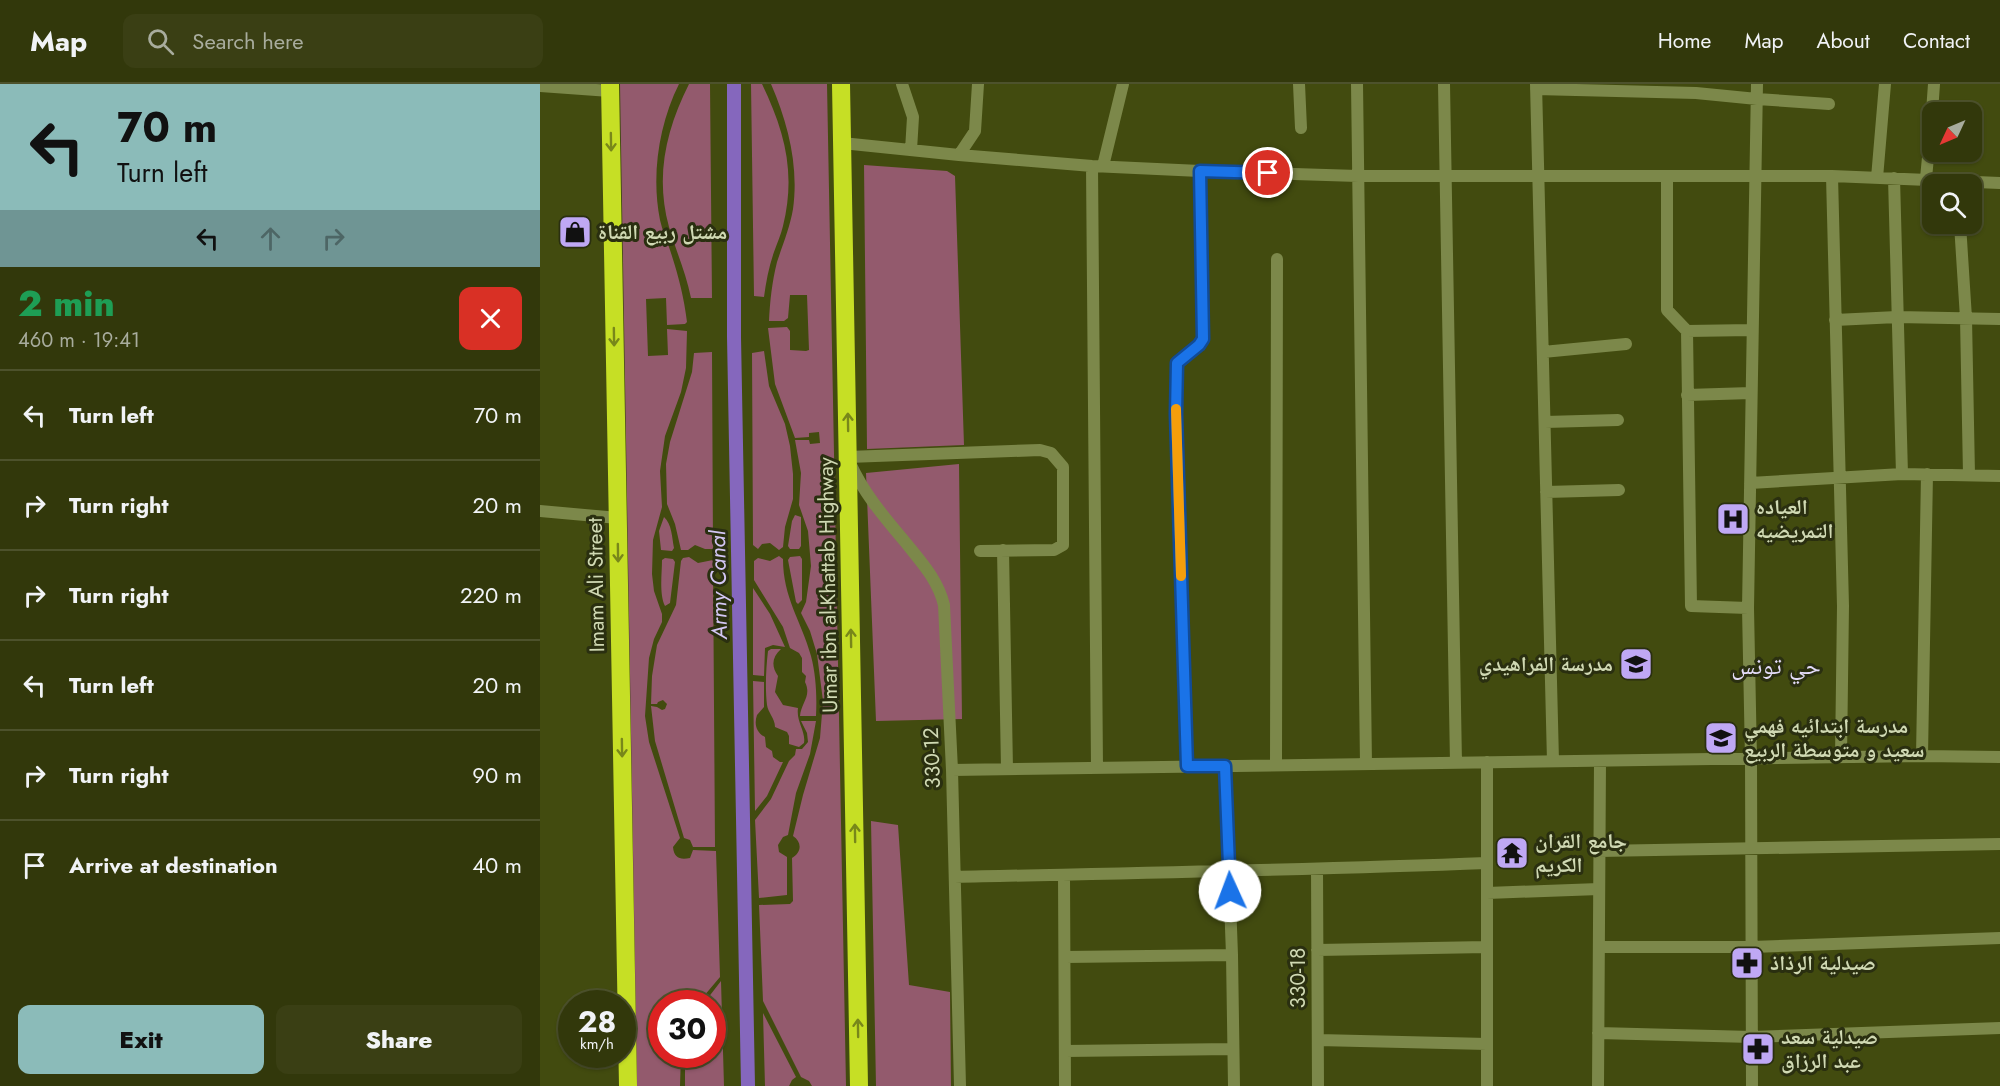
<!DOCTYPE html>
<html lang="en">
<head>
<meta charset="utf-8">
<style>
  :root { --surface:#32380b; --page:#3a3f14; --text:#f1f3f6; --muted:#a8ac9d; --line:#4d522c; --accent:#8bbbb9 }
  body { margin:0; font-family:Jost,"Noto Naskh Arabic",sans-serif; background:var(--page); color:var(--text); height:100vh; display:flex; flex-direction:column; font-size:22px; white-space:nowrap }
  * { box-sizing:border-box; margin:0 }
  p { font-size:20px; color:var(--muted) }
  .icon { flex:none; width:33px; height:33px; fill:none; stroke:currentColor; stroke-width:2; stroke-linecap:round; stroke-linejoin:round }
  .map { position:relative; flex:1; overflow:hidden }
  .side { display:flex; flex-direction:column; background:var(--surface); width:540px }
  .side>* { flex:none }
  .hud { background:#8bbbb9; color:#111; overflow:hidden }
  .needle { width:39px; rotate:226deg }
  .controls { position:absolute; left:1382px; top:18px; display:grid; gap:12px }
  .controls a { display:grid; place-items:center; width:60px; height:60px; border-radius:12px; background:var(--surface); box-shadow:0 2px 4px #0004,0 0 0 2px var(--line); font-size:30px }
  .speed { position:absolute; left:18px; top:906px; display:flex; gap:12px; font-size:30px; font-weight:700; text-align:center }
  .speed>* { display:grid; place-content:center; width:78px; height:78px; border-radius:50%; background:var(--surface); box-shadow:0 2px 4px #0004,0 0 0 2px var(--line); line-height:1 }
  .speed small { font-size:15px; font-weight:400 }
  .speed .limit { border:9px solid #d22; background:#fff; color:#111 }
  .pin { position:absolute; display:grid; place-items:center; width:51px; height:51px; color:#fff; margin:-26px; border:3px solid #fff; border-radius:50%; box-shadow:0 2px 6px #0007 }
  .me { position:absolute; width:66px; margin:-33px; rotate:358deg; stroke-linejoin:round; filter:drop-shadow(0 0 4px #0008) }
  .turn { display:flex; align-items:center; gap:21px; height:126px; padding:0 18px; font-size:27px }
  .turn .icon { width:78px; height:78px; stroke-width:2.5 }
  .turn b { display:block; font-size:42px; line-height:51px }
  .lanes { display:flex; align-items:center; height:57px; padding:0 18px; background:#0003; justify-content:center; gap:30px; direction:ltr }
  .lanes .off { opacity:.35 }
  .round { display:grid; place-items:center; flex:none; width:63px; height:63px; border-radius:12px; background:var(--page) }
  .overview { display:flex; align-items:center; justify-content:space-between; height:102px; padding:0 18px }
  h1 { font-size:36px; font-weight:800; line-height:45px; color:#1e9e55 }
  .action { display:flex; gap:12px; margin-top:auto; padding:12px 18px }
  .action a { flex:1; height:69px; border-radius:12px; background:var(--accent); color:#111; font-size:24px; font-weight:800; line-height:69px; text-align:center }
  .action a+a { background:var(--page); color:var(--text) }
  ul { padding:0; list-style:none }
  li { display:flex; align-items:center; gap:18px; height:90px; padding:0 18px; border-top:2px solid var(--line) }
  li div { flex:1 }
  li b { display:block; font-size:22px }
  li em { font-style:normal }
  header { display:flex; align-items:center; gap:36px; box-sizing:border-box; height:84px; padding:0 30px; background:var(--surface); border-bottom:2px solid var(--line) }
  header strong { font-size:28px }
  nav { display:flex; gap:33px; margin-inline-start:auto; font-size:21px }
  .search { width:420px; height:54px; background:var(--page); display:flex; align-items:center; gap:15px; box-sizing:border-box; padding:0 21px; border-radius:12px; color:var(--muted); font-size:22px }
  main { display:flex; flex:1; min-height:0 }
  .map>svg:first-child { display:block }
</style>
</head>
<body>
<header>
<strong>Map</strong>
<div class="search"><svg class="icon" aria-label="search" viewBox="0 0 24 24"><circle cx="10" cy="10" r="6"/><path d="M15 15l6 6"/></svg>Search here</div>
<nav><a>Home</a><a>Map</a><a>About</a><a>Contact</a></nav>
</header>
<main>
<section class="side">
<div class="hud">
<div class="turn"><svg class="icon" aria-label="left" viewBox="0 0 24 24"><path d="M17 20v-9H6M10 6l-5 5 5 5"/></svg><div><b>70 m</b>Turn left</div></div>
<div class="lanes"><svg class="icon" aria-label="left" viewBox="0 0 24 24"><path d="M17 20v-9H6M10 6l-5 5 5 5"/></svg><svg class="icon off" aria-label="ahead" viewBox="0 0 24 24"><path d="M12 20V5M6 11l6-6 6 6"/></svg><svg class="icon off" aria-label="right" viewBox="0 0 24 24"><path d="M7 20v-9h11M14 6l5 5-5 5"/></svg></div>
</div>
<div class="overview"><div><h1>2 min</h1><p>460 m · 19:41</p></div><a class="round" style="background:#d93025;color:#fff"><svg class="icon" aria-label="close" viewBox="0 0 24 24"><path d="M6 6l12 12M18 6L6 18"/></svg></a></div>
<ul>
<li><svg class="icon" aria-label="left" viewBox="0 0 24 24"><path d="M17 20v-9H6M10 6l-5 5 5 5"/></svg><div><b>Turn left</b></div><em>70 m</em></li>
<li><svg class="icon" aria-label="right" viewBox="0 0 24 24"><path d="M7 20v-9h11M14 6l5 5-5 5"/></svg><div><b>Turn right</b></div><em>20 m</em></li>
<li><svg class="icon" aria-label="right" viewBox="0 0 24 24"><path d="M7 20v-9h11M14 6l5 5-5 5"/></svg><div><b>Turn right</b></div><em>220 m</em></li>
<li><svg class="icon" aria-label="left" viewBox="0 0 24 24"><path d="M17 20v-9H6M10 6l-5 5 5 5"/></svg><div><b>Turn left</b></div><em>20 m</em></li>
<li><svg class="icon" aria-label="right" viewBox="0 0 24 24"><path d="M7 20v-9h11M14 6l5 5-5 5"/></svg><div><b>Turn right</b></div><em>90 m</em></li>
<li><svg class="icon" aria-label="arrive" viewBox="0 0 24 24"><path d="M6 21V4h12l-3 4 3 4H6"/></svg><div><b>Arrive at destination</b></div><em>40 m</em></li>
</ul>
<div class="action"><a>Exit</a><a>Share</a></div>
</section>
<div class="map">
<svg width="1460" height="1002" viewBox="0 0 1460 1002">
  <rect width="100%" height="100%" fill="#424b0f"/>
  <path fill="#935a6d" d="M 80,0 L 139,0 C 119,40 111,91 120,136 C 122,146 127,156 130,166 C 138,190 144,213 147,238 L 145,240 L 127,241 L 126,214 L 106,215 L 108,272 L 128,271 L 127,245 L 147,247 L 146,284 L 141,308 L 125,352 L 120,387 L 122,423 L 113,456 L 112,490 L 114,507 L 122,530 L 122,538 L 114,555 L 109,574 L 105,632 L 109,658 L 140,754 L 133,763 C 134,774 140,776 150,774 L 153,766 L 176,767 L 180,893 L 158,919 L 122,920 L 122,970 L 141,971 L 140,1002 L 97,1002 Z
    M 149,0 L 170,0 L 172,214 L 151,214 C 146,189 136,167 129,143 C 115,92 126,46 149,0 Z
    M 211,0 L 222,0 C 245,48 256,89 243,142 C 241,151 237,159 234,168 C 229,182 226,198 224,213 L 214,212 Z
    M 231,0 L 287,0 L 306,1002 L 272,1002 L 269,997 L 261,993 L 223,917 L 219,821 L 250,820 L 253,817 L 252,774 C 262,768 262,758 253,752 L 263,711 L 280,654 L 283,617 L 277,570 L 270,547 L 261,529 L 266,518 L 271,482 L 268,447 L 259,421 L 261,389 L 255,356 L 269,356 L 270,360 L 280,359 L 279,348 L 269,349 L 269,353 L 255,354 L 235,300 L 228,244 L 247,243 L 250,247 L 250,266 L 266,267 L 269,266 L 267,211 L 250,211 L 248,234 L 244,237 L 229,237 C 230,217 232,198 237,178 C 243,160 250,143 253,125 C 259,82 248,39 231,0 Z
    M 324,81 L 407,87 L 415,92 L 424,361 L 327,365 Z
    M 224,267 L 229,302 L 245,340 L 250,362 L 253,390 L 253,415 L 245,443 L 243,463 L 239,466 L 230,459 L 222,460 L 218,465 L 213,461 L 212,269 Z
    M 172,268 L 173,465 L 165,465 L 155,461 L 148,466 L 141,466 L 135,440 L 127,420 L 126,380 L 130,358 L 152,288 L 154,269 Z
    M 419,380 L 422,635 L 336,637 L 326,389 Z
    M 255,431 L 261,433 L 261,462 L 259,465 L 250,465 L 248,462 L 252,437 Z
    M 124,433 C 132,440 132,454 134,464 L 132,467 L 121,466 L 119,447 Z
    M 239,472 L 243,475 C 243,514 261,536 271,572 C 276,591 277,612 276,632 L 260,632 C 261,619 272,612 265,598 L 266,592 L 262,588 L 262,574 L 259,569 L 250,564 L 243,543 L 214,496 L 214,477 L 218,474 L 230,477 Z
    M 260,472 L 262,475 L 262,516 L 258,520 L 256,518 L 248,476 L 250,473 Z
    M 149,473 L 158,479 L 173,476 L 175,763 L 153,763 L 150,756 L 144,754 L 115,657 L 111,622 L 117,623 L 122,626 L 125,625 L 127,620 L 123,616 L 118,618 L 117,620 L 111,620 L 112,592 L 117,561 L 136,521 L 141,477 L 143,474 Z
    M 125,474 L 133,475 L 135,478 L 130,519 L 125,522 C 119,510 122,490 122,476 Z
    M 213,504 L 230,530 L 245,563 L 233,561 L 225,564 L 224,592 L 213,591 Z
    M 231,565 L 241,565 C 232,573 231,582 238,592 L 235,608 L 243,621 L 258,624 C 256,638 266,647 264,659 L 259,663 L 249,660 L 249,652 L 247,648 L 235,643 C 235,634 228,629 227,621 C 225,604 226,584 228,567 Z
    M 213,597 L 224,598 L 224,623 L 217,631 C 214,640 216,648 225,653 L 226,663 L 232,667 L 233,673 L 240,678 L 243,678 L 227,712 L 215,727 Z
    M 261,637 L 276,637 L 270,670 L 256,709 L 248,751 L 243,753 L 238,761 L 239,768 L 247,773 L 247,811 L 219,814 L 215,736 L 231,715 L 249,677 L 255,671 L 256,665 L 262,665 L 268,658 L 267,649 Z
    M 331,737 L 358,741 L 369,901 L 410,908 L 411,1002 L 336,1002 Z
    M 181,897 L 184,1002 L 145,1002 L 145,971 L 172,970 L 172,920 L 164,919 Z
    M 223,929 L 256,993 L 252,996 L 249,1002 L 225,1002 Z"/>
  <g fill="none" stroke-linecap="round" stroke-linejoin="round">
    <path stroke="#8567bd" stroke-width="14" d="M 194,0 L 194,253 L 208,1002"/>
    <path stroke="#7c884a" stroke-width="12" d="M 362,0 L 373,33 L 371,66
      M 759,0 L 761,44
      M 817,0 L 826,680
      M 904,0 L 916,679
      M 996,0 L 1013,677
      M 0,2 L 70,7
      M 996,5 L 1156,9 L 1217,15 L 1289,20
      M 1392,28 L 1394,0
      M 302,59 L 419,71 L 552,82 L 660,87 L 818,92 L 1292,92 L 1303,522 L 1301,673
      M 419,71 L 435,47 L 438,0
      M 552,82 L 557,684
      M 563,82 L 583,0
      M 1292,92 L 1460,99
      M 1127,93 L 1127,226 L 1147,247 L 1212,246
      M 1337,94 L 1345,0
      M 1354,94 L 1362,390
      M 1386,94 L 1392,32
      M 1420,140 L 1426,234 L 1429,391
      M 1295,236 L 1357,233 L 1460,235
      M 1147,247 L 1151,522 L 1208,524
      M 1003,268 L 1086,260
      M 1147,311 L 1211,309
      M 1005,338 L 1078,336
      M 308,373 L 500,366 L 511,369 L 523,383 L 523,461 L 514,466 L 440,467
      M 310,379 C 324,410 345,434 366,459 C 382,479 398,496 404,521 L 412,686 L 420,1002
      M 1210,399 L 1362,390 L 1460,392
      M 1006,408 L 1079,406
      M 0,427 L 78,434
      M 463,466 L 467,685
      M 1382,672 L 1387,390
      M 736,681 L 737,175
      M 647,682 L 636,330 L 637,279 L 659,261 L 663,255 L 660,87
      M 685,682 L 692,871 L 694,1002
      M 412,686 L 1382,672 L 1460,673
      M 1059,767 L 1460,760
      M 777,785 L 778,1002
      M 524,791 L 525,1002
      M 415,793 C 592,789 770,786 947,779
      M 947,809 L 1059,805
      M 1059,863 L 1212,863 L 1460,854
      M 777,866 L 947,863
      M 525,873 L 692,871
      M 1058,949 L 1212,953 L 1460,944
      M 778,956 L 947,960
      M 525,967 L 693,965
      M 947,1002 L 947,678
      M 1058,1002 L 1060,677
      M 1212,1002 L 1211,675 L 1208,524 L 1217,0"/>
    <path stroke="#c6df25" stroke-width="18" d="M 70,0 L 88,1002
      M 301,0 L 319,1002"/>
  </g>
  <defs><path id="oneway-shaft" d="M-6 0H5M1.5-3L5.5 0L1.5 3" fill="none" stroke-width="1.6" stroke-linecap="round" stroke-linejoin="round" transform="scale(1.5)"/></defs>
  <g stroke="#78871a">
    <use href="#oneway-shaft" transform="translate(71 58) rotate(89)"/>
    <use href="#oneway-shaft" transform="translate(74 253) rotate(89)"/>
    <use href="#oneway-shaft" transform="translate(308 338) rotate(-91)"/>
    <use href="#oneway-shaft" transform="translate(78 469) rotate(89)"/>
    <use href="#oneway-shaft" transform="translate(311 554) rotate(-91)"/>
    <use href="#oneway-shaft" transform="translate(82 664) rotate(89)"/>
    <use href="#oneway-shaft" transform="translate(315 749) rotate(-91)"/>
    <use href="#oneway-shaft" transform="translate(318 944) rotate(-91)"/>
  </g>
  <g fill="none" stroke-linecap="round" stroke-linejoin="round">
    <g stroke="#114b97" stroke-width="15">
      <path id="route" d="M 690,807 L 685,682 L 647,682 L 636,330 L 637,279 L 659,261 L 663,255 L 660,87 L 728,89"/>
    </g>
    <use href="#route" stroke="#1a73e8" stroke-width="10"/>
    <path stroke="#f59e0b" stroke-width="10" d="M 636,325 L 641,492"/>
  </g>
  <defs>
    <g id="shop-square" transform="scale(1.725)"><rect x="-9" y="-9" width="18" height="18" rx="4" fill="#bfa8f4" stroke="#2a2f10"/><path d="M-5-2.5h2.3a2.7 3.5 0 0 1 5.4 0H5L5.5 6h-11ZM-1.5-2.5h3a1.5 2.3 0 0 0-3 0Z" fill="#111"/></g>
    <g id="hospital-square" transform="scale(1.725)"><rect x="-9" y="-9" width="18" height="18" rx="4" fill="#bfa8f4" stroke="#2a2f10"/><path d="M-5-5h3v3.5h4V-5h3V5h-3V1.5h-4V5h-3Z" fill="#111"/></g>
    <g id="school-square" transform="scale(1.725)"><rect x="-9" y="-9" width="18" height="18" rx="4" fill="#bfa8f4" stroke="#2a2f10"/><path d="M0-5L7-2L0 1L-7-2ZM-4 1L0 2.5L4 1V4Q0 6-4 4Z" fill="#111"/></g>
    <g id="temple-square" transform="scale(1.725)"><rect x="-9" y="-9" width="18" height="18" rx="4" fill="#bfa8f4" stroke="#2a2f10"/><path d="M0-6L5-2H3V0L6.5 2.5H4V6H1.5V3h-3V6H-4V2.5H-6.5L-3 0V-2H-5Z" fill="#111"/></g>
    <g id="pharmacy-square" transform="scale(1.725)"><rect x="-9" y="-9" width="18" height="18" rx="4" fill="#bfa8f4" stroke="#2a2f10"/><path d="M-2-6h4v4h4v4h-4v4h-4v-4h-4v-4h4Z" fill="#111"/></g>
  </defs>
  <g fill-rule="evenodd">
    <use href="#shop-square" x="35" y="148"/>
    <use href="#hospital-square" x="1193" y="435"/>
    <use href="#school-square" x="1096" y="580"/>
    <use href="#school-square" x="1181" y="654"/>
    <use href="#temple-square" x="972" y="769"/>
    <use href="#pharmacy-square" x="1207" y="879"/>
    <use href="#pharmacy-square" x="1218" y="965"/>
  </g>
  <g text-anchor="middle" dominant-baseline="central" stroke-width="6" stroke-linejoin="round" paint-order="stroke">
    <g font-size="21" font-weight="bold" fill="#d0d9b3" stroke="#2a2f10" text-anchor="start">
      <text x="58" y="148">مشتل ربيع القناة</text>
      <text x="1216" y="423">العياده<tspan x="1216" dy="24">التمريضيه</tspan></text>
      <text x="1073" y="580" text-anchor="end">مدرسة الفراهيدي</text>
      <text x="1204" y="642">مدرسة ابتدائيه فهمي<tspan x="1204" dy="24">سعيد و متوسطة الربيع</tspan></text>
      <text x="995" y="757">جامع القران<tspan x="995" dy="24">الكريم</tspan></text>
      <text x="1230" y="879">صيدلية الرذاذ</text>
      <text x="1241" y="953">صيدلية سعد<tspan x="1241" dy="24">عبد الرزاق</tspan></text>
    </g>
    <g font-size="21" fill="#d0d9b3" stroke="#2a2f10">
      <text transform="translate(56 501) rotate(-91)">Imam Ali Street</text>
      <text transform="translate(288 501) rotate(-91)">Umar ibn al-Khattab Highway</text>
      <text transform="translate(392 674) rotate(-92)">330-12</text>
      <text transform="translate(758 894) rotate(-90)">330-18</text>
    </g>
    <g font-size="22" font-style="italic" fill="#d4c7f5" stroke="#2a2f10">
      <text transform="translate(178 501) rotate(-91)">Army Canal</text>
    </g>
    <g font-size="24" fill="#e4dcf9" stroke="#2a2f10">
      <text x="1236" y="581">حي تونس</text>
    </g>
  </g>
</svg>
<div class="controls">
<a><svg class="needle" viewBox="-14 -14 28 28"><path d="M0-13l5 13h-10z" fill="#e53935"/><path d="M0 13l5-13h-10z" fill="#a8ac9d"/></svg></a>
<a><svg class="icon" aria-label="search" viewBox="0 0 24 24"><circle cx="10" cy="10" r="6"/><path d="M15 15l6 6"/></svg></a>
</div>
<div class="speed"><div>28<small>km/h</small></div><div class="limit">30</div></div>
<div class="pin" style="left:728px;top:89px;background:#d93025"><svg class="icon" aria-label="arrive" viewBox="0 0 24 24"><path d="M6 21V4h12l-3 4 3 4H6"/></svg></div>
<svg class="me" style="left:690px;top:807px" viewBox="-20 -20 40 40"><circle r="19" fill="#fff"/><path d="M0-13L10 11 0 6-10 11z" fill="#1a73e8"/></svg>
</div>
</main>
</body>
</html>
